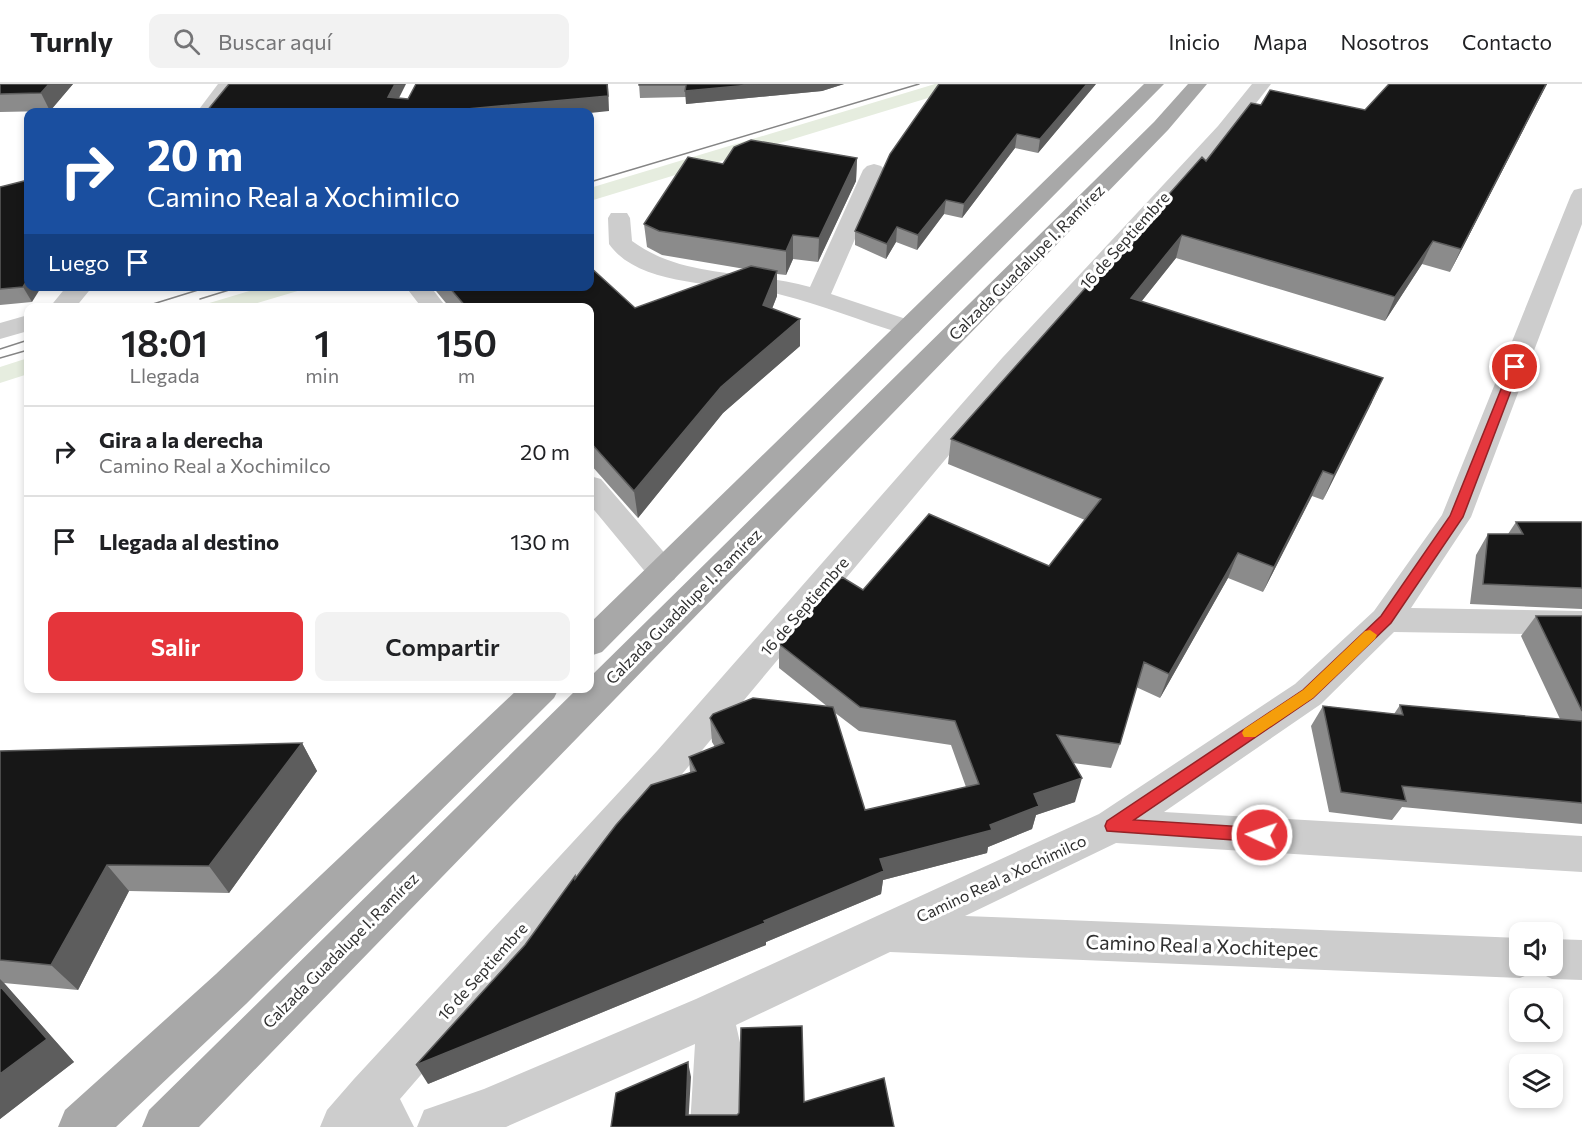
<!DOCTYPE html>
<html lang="es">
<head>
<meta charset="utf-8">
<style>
  :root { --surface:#fff; --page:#f2f2f2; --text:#202124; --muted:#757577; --line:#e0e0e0; --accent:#e5353b }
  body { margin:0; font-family:Commissioner,sans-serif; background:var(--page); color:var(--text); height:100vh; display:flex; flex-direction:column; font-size:22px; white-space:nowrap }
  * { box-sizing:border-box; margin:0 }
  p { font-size:20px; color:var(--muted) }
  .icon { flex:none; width:33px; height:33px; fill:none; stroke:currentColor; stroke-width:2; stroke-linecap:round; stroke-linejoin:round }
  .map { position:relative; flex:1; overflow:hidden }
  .panel { position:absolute; left:24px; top:219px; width:570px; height:390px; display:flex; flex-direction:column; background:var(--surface); border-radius:12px; box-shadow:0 3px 9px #0003 }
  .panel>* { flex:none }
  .guide { position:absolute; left:24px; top:24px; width:570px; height:183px; border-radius:12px; box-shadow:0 3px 9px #0003; background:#1a4fa0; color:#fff; overflow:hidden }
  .controls { position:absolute; left:1509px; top:838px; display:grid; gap:12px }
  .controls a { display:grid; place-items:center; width:54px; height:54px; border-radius:12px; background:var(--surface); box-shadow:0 3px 9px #0003; font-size:30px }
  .pin { position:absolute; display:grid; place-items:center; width:51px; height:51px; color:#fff; margin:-26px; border:3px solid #fff; border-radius:50%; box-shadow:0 2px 6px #0007 }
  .me { position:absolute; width:66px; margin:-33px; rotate:273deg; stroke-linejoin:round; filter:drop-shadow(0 0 4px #0008) }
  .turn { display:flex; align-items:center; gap:21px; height:126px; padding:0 24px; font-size:27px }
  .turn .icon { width:78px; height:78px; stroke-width:2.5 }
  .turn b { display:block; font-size:42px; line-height:51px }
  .then { display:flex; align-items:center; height:57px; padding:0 24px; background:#0003; gap:12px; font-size:22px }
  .eta { display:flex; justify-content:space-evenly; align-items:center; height:102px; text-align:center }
  .eta b { font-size:36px; font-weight:600; line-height:42px }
  .cta { display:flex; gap:12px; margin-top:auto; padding:12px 24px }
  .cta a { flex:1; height:69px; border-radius:12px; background:var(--accent); color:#fff; font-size:24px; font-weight:600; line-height:69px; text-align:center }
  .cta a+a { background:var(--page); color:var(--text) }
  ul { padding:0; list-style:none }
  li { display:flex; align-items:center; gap:18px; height:90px; padding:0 24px; border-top:2px solid var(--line) }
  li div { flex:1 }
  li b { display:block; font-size:22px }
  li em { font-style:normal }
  header { display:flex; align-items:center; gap:36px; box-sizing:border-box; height:84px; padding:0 30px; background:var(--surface); border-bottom:2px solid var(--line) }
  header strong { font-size:28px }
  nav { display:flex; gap:33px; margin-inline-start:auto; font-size:21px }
  .search { width:420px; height:54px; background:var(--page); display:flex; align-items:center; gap:15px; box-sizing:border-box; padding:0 21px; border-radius:12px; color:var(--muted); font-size:22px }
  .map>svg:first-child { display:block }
</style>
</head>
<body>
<header>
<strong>Turnly</strong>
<div class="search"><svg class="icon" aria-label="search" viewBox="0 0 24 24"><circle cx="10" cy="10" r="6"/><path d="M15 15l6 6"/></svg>Buscar aquí</div>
<nav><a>Inicio</a><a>Mapa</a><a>Nosotros</a><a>Contacto</a></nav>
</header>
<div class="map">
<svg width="1582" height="1043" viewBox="0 0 1582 1043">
  <rect width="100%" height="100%" fill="#fff"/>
  <path fill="#e6eddf" d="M 935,0 L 974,0 L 590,117 L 590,104 Z
    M 266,202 L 311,203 L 244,223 L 196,223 Z
    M 28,274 L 28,290 L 0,299 L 0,283 Z"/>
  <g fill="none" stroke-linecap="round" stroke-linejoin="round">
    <path fill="#cdcdcd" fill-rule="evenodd" d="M 218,0 L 237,0 L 216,28 L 197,28 Z
      M 1252,0 L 1271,0 L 1232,50 L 1021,285 L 683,689 L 400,1015 L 414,1043 L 320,1043 L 327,1026 L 354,995 L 657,667 L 1003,273 L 1218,42 Z
      M 874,80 L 881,82 L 885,86 L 831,210 L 918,239 L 922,244 L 918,249 L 909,252 L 900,249 C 861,237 822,221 782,211 C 733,198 641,206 609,160 L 608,134 L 611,129 L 627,129 L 630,134 L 632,157 C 683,195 751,186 810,203 L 863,86 L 867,82 Z
      M 1582,104 L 1582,140 L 1471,433 L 1411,524 L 1582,527 L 1582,551 L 1394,548 L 1321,620 L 1164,728 L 1582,752 L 1582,788 L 1116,759 L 965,832 L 1520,854 L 1520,882 L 1552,882 L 1552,855 L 1582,856 L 1582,896 L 1552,895 L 1536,887 L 1520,894 L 890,868 L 736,941 L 741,963 L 738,1043 L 690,1043 L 695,960 L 506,1043 L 417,1043 L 424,1026 L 484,1005 L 696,915 L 1099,730 L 1295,600 L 1374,527 L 1442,431 L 1571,111 L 1574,106 Z
      M 67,202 L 93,202 L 75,224 L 49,224 Z
      M 405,202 L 430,202 L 447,224 L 422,224 Z
      M 28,231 L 28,247 L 0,255 L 0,239 Z
      M 590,392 L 601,395 L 674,480 L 679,488 L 674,496 L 663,499 L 652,496 L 590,421 Z"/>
    <path fill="#a8a8a8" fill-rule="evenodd" d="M 1144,0 L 1164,0 L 602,568 L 590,572 L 590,539 Z
      M 1188,0 L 1207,0 L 1168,46 L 199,1043 L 142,1043 L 149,1026 L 578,604 L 590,604 L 590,593 L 1154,38 Z
      M 519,604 L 559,604 L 554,614 L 246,920 L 116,1043 L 58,1043 L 65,1026 L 216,890 Z"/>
    <path stroke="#858585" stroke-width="1.5" d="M 590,98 L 919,0
      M 200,215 L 242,202
      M 140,224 L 211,202
      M 0,265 L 28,256
      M 0,274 L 28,266"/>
  </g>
  <path fill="#8b8b8b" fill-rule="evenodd" d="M 0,0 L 73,0 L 50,27 L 0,28 Z
    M 639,0 L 844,0 L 822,7 L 686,20 L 686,13 L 640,14 Z
    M 1096,0 L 1038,69 L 1015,64 L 962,134 L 944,130 L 917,166 L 896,158 L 886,175 L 855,161 L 855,147 Z
    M 1389,0 L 1547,0 L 1450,188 L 1422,180 L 1385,237 L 1176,174 L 1141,218 L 1372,318 L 1323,416 L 1312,412 L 1263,508 L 1228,494 L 1160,614 L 1136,603 L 1120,660 L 1111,684 L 1073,679 L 1075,718 L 1036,731 L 1032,745 L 988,763 L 987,769 L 883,796 L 881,810 L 766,858 L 766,861 L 428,1000 L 525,861 L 575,795 L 690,688 L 689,673 L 715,663 L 712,658 L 710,634 L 828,623 L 779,584 L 779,560 L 863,506 L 1049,482 L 1085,436 L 948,380 L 951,355 L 1206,77 L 1261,21 L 1365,26 ZM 834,628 L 859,647 L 951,661 L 966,703 L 865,726 Z
    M 857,74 L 856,97 L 818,178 L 793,175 L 786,191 L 777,190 L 777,212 L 772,225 L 800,235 L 800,262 L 723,329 L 638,434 L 590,380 L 590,224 L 450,224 L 432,202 L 590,202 L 635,224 L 745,185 L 662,171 L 647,163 L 644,140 L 723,80 Z
    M 0,103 L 32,218 L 0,221 Z
    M 1516,438 L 1582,438 L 1582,525 L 1470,520 L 1476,471 L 1488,450 L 1508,450 Z
    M 1536,532 L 1582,532 L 1582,740 L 1402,723 L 1392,736 L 1329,728 L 1311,642 L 1323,622 L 1394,630 L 1400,621 L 1560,635 L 1521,552 Z
    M 302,659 L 317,687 L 229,809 L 129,807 L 78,906 L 4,899 L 74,978 L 0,1035 L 0,667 Z"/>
  <path fill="#5d5d5d" d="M 49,0 L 73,0 L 50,27 L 41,9 Z
    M 395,0 L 406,0 L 392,28 L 388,13 Z
    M 607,0 L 608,0 L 609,27 L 590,29 L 434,28 Z
    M 760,0 L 844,0 L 822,7 L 686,20 L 685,7 Z
    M 1087,0 L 1096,0 L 1038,69 L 1040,55 Z
    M 1546,0 L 1547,0 L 1450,188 L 1461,165 Z
    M 1017,50 L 1015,64 L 962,134 L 964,120 Z
    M 857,74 L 856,97 L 818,178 L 819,154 Z
    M 946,116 L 944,130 L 917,166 L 918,151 Z
    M 897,143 L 896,158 L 886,175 L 887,160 Z
    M 793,151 L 793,175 L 786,191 L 786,167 Z
    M 1182,151 L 1176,174 L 1125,238 L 1131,214 Z
    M 1433,157 L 1422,180 L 1385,237 L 1395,213 Z
    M 777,187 L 777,212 L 763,247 L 763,221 Z
    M 28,195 L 28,202 L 42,202 L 32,218 L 23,203 Z
    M 800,235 L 800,262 L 723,329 L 638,434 L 634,407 L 721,303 Z
    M 1383,294 L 1372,318 L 1323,416 L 1334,391 Z
    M 1323,387 L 1312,412 L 1263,508 L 1274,483 Z
    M 1238,469 L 1228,494 L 1160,614 L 1169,590 Z
    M 302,659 L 317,687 L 229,809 L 209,782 Z
    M 1082,694 L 1075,718 L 1036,731 L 1032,745 L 988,763 L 987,769 L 883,796 L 881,810 L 766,858 L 766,861 L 428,1000 L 416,981 L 764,837 L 880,775 L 990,741 L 1034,710 Z
    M 107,781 L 129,807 L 78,906 L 51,881 Z
    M 0,895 L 4,899 L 74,978 L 0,1035 Z
    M 688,978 L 691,993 L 688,1043 L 686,1031 Z"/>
  <path fill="#171717" stroke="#5d5d5d" stroke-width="1.5" d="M 0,0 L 49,0 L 41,9 L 0,10 Z
    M 229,0 L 395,0 L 388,13 L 408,15 L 416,0 L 607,0 L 608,12 L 434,28 L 206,28 Z
    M 639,0 L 760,0 L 685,7 L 686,1 L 639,1 Z
    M 939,0 L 1087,0 L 1040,55 L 1017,50 L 964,120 L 946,116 L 918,151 L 897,143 L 887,160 L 855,147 L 890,70 Z
    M 1389,0 L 1546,0 L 1461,165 L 1433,157 L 1395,213 L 1182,151 L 1131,214 L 1383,294 L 1334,391 L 1323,387 L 1274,483 L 1238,469 L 1169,590 L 1144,578 L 1120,660 L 1057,651 L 1082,694 L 1034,710 L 1039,722 L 990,741 L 992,746 L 880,775 L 884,787 L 764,837 L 765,839 L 416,981 L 525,861 L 575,792 L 575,795 L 616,741 L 651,701 L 696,687 L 689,673 L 724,659 L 710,634 L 713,630 L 753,614 L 833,623 L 865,726 L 979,700 L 955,637 L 860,623 L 779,560 L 842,493 L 863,506 L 929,430 L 1049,482 L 1101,415 L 951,355 L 1202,73 L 1206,77 L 1251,19 L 1261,21 L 1270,6 L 1365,26 Z
    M 751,56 L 857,74 L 819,154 L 793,151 L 786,167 L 659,147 L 644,140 L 688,73 L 723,80 L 734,63 Z
    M 28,96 L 28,195 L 23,203 L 0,205 L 0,103 Z
    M 751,182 L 777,187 L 763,221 L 800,235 L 721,303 L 634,407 L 590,358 L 590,224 L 467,224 L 448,202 L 590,202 L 590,183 L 635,224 Z
    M 1516,438 L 1582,438 L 1582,504 L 1483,500 L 1488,450 L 1523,450 Z
    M 1536,532 L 1582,532 L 1582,627 Z
    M 1400,621 L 1582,637 L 1582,719 L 1402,702 L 1406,717 L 1341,708 L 1323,622 L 1403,631 Z
    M 302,659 L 209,782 L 107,781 L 51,881 L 0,876 L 0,667 Z
    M 0,902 L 47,955 L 0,990 Z
    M 802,942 L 804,1018 L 884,994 L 894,1043 L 611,1043 L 616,1009 L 688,978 L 686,1031 L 737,1031 L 739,1029 L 741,944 Z"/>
  <path fill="#e5353b" stroke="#952226" stroke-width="1.5" d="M 1515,279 L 1520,283 L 1463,433 L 1391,539 L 1313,614 L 1134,736 L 1262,744 L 1267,746 L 1270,751 L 1267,756 L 1262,758 L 1107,747 L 1105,742 L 1107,737 L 1303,606 L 1381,532 L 1450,432 L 1510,283 Z"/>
  <path fill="#f59e0b" d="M 1370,546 L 1377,551 L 1375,555 L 1313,614 L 1255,653 L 1244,653 L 1242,649 L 1244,645 L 1303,606 L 1365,547 Z"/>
  <g text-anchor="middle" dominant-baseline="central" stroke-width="6" stroke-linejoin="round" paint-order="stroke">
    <g font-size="16" fill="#303030" stroke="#fff">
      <text transform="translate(1124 156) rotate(-48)">16 de Septiembre</text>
      <text transform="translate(1026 178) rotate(-45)">Calzada Guadalupe I. Ramírez</text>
      <text transform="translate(683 522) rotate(-45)">Calzada Guadalupe I. Ramírez</text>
      <text transform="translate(804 522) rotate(-49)">16 de Septiembre</text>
      <text transform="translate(1001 794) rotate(-25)">Camino Real a Xochimilco</text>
      <text transform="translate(340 866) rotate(-45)">Calzada Guadalupe I. Ramírez</text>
      <text transform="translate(482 887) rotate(-48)">16 de Septiembre</text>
    </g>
    <g font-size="20" fill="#303030" stroke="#fff">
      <text transform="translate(1202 861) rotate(2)">Camino Real a Xochitepec</text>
    </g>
  </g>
</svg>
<div class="controls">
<a><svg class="icon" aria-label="sound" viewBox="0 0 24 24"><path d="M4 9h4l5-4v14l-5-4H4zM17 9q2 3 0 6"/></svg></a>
<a><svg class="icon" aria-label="search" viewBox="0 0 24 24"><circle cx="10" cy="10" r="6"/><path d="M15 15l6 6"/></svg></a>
<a><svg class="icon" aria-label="layers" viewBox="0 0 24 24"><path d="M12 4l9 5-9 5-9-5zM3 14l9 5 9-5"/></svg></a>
</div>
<div class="pin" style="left:1515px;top:283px;background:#d93025"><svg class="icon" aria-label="arrive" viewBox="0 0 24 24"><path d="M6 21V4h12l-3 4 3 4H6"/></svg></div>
<svg class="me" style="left:1262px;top:751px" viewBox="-20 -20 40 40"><circle r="17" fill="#e5353b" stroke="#fff" stroke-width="3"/><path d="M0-11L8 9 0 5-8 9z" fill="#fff"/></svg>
<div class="guide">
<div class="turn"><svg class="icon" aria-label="right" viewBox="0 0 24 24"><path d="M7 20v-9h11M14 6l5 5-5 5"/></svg><div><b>20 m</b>Camino Real a Xochimilco</div></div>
<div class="then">Luego<svg class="icon" aria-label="arrive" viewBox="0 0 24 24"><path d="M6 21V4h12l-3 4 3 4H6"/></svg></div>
</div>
<section class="panel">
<div class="eta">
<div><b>18:01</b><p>Llegada</p></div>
<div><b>1</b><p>min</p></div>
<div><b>150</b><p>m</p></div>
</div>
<ul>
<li><svg class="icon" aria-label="right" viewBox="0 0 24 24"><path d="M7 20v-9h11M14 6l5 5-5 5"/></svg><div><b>Gira a la derecha</b><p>Camino Real a Xochimilco</p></div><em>20 m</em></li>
<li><svg class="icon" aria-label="arrive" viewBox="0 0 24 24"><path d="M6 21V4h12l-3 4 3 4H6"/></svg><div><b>Llegada al destino</b></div><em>130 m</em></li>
</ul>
<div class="cta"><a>Salir</a><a>Compartir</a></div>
</section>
</div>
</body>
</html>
